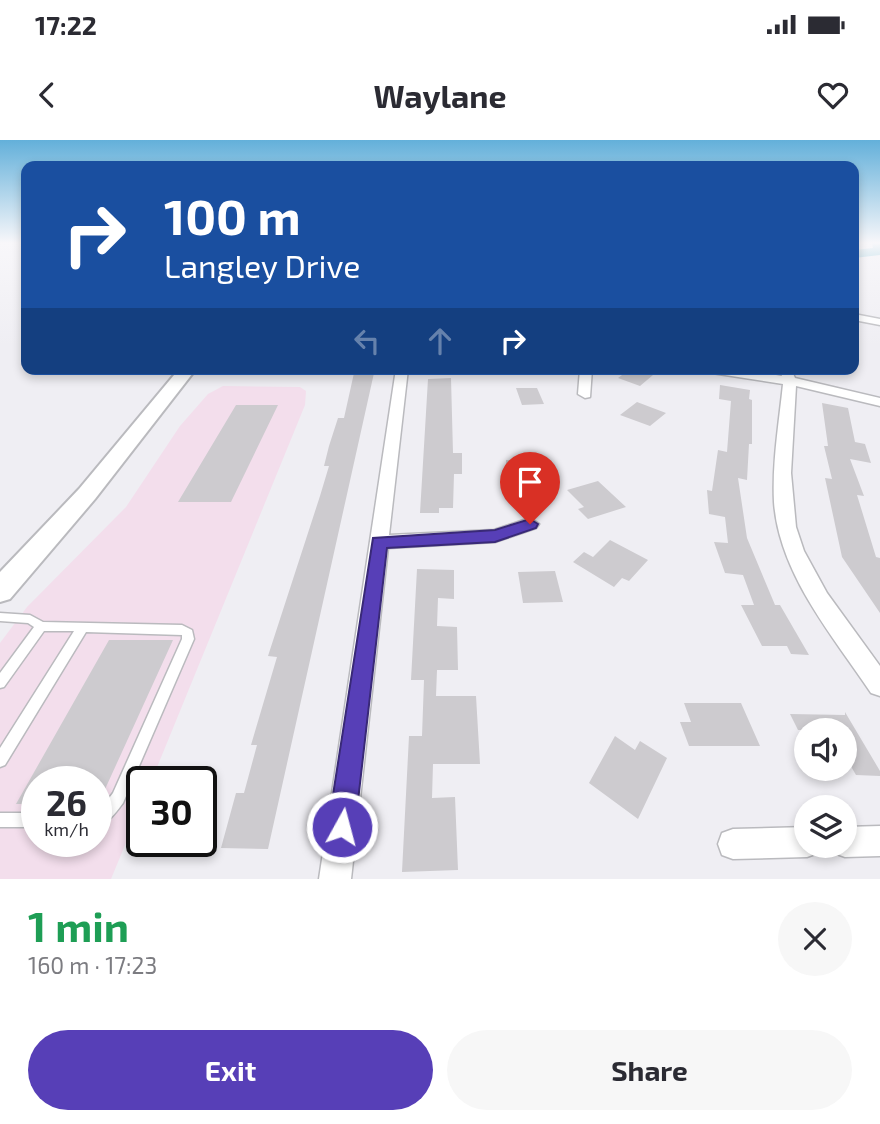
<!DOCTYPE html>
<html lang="en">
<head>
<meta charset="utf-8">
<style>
  :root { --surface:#fff; --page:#f7f7f7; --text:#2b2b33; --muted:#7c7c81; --accent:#573fb7 }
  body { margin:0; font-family:"Exo 2",sans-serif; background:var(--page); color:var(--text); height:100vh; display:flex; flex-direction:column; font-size:26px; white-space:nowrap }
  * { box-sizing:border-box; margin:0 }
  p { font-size:23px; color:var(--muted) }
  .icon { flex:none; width:38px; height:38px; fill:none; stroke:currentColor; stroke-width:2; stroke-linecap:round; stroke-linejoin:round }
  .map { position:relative; height:739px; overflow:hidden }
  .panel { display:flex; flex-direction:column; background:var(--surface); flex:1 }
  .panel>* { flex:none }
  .guide { position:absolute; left:21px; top:21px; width:838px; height:214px; border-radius:14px; box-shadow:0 4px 10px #0003; background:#1a4fa0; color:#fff; overflow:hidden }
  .buttons { position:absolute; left:794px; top:578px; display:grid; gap:14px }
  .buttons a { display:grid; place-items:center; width:63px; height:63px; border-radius:50%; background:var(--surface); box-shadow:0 4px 10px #0003; font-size:35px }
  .speed { position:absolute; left:21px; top:626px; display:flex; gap:14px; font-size:35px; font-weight:700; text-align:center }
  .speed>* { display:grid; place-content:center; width:91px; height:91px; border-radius:50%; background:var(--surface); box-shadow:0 4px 10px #0003; line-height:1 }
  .speed small { font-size:18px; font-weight:400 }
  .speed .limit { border:4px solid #111; border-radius:10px; background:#fff; color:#111 }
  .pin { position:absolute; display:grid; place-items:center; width:60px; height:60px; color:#fff; margin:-72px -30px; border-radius:50% 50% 50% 0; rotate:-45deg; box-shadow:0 0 7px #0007 }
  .pin .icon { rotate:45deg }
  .me { position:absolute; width:77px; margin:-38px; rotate:7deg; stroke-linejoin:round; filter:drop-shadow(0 0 5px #0008) }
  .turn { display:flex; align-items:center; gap:24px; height:147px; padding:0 28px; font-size:32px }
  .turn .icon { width:91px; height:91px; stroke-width:2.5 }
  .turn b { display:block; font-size:49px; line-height:60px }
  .lanes { display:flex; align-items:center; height:66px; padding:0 28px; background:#0003; justify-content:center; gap:35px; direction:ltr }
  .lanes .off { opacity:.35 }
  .round { display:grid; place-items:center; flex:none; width:74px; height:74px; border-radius:37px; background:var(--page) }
  .headline { display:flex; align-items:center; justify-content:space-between; height:119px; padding:0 28px }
  h1 { font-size:42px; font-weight:700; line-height:52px; color:#1e9e55 }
  .action { display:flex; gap:14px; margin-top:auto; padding:14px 28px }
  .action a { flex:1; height:80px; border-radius:42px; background:var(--accent); color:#fff; font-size:28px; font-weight:700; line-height:80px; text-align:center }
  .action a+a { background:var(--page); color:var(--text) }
  .status { display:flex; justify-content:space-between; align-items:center; height:49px; padding:0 35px; background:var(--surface); direction:ltr }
  .status svg { height:19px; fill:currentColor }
  header { display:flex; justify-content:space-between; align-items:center; height:91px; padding:0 28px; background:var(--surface); font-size:32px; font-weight:700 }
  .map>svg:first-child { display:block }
</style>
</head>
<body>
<div class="status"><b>17:22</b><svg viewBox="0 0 49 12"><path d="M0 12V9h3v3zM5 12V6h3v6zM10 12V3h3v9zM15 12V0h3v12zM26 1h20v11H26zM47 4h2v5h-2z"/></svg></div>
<header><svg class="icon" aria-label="back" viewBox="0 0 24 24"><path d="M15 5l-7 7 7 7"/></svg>Waylane<svg class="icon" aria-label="heart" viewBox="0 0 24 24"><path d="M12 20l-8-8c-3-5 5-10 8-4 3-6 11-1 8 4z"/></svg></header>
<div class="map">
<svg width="880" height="739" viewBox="0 0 880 739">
  <rect width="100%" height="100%" fill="#efeef3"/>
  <path fill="#f3deec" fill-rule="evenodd" d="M 223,246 L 300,247 L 306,251 L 305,265 L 151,642 L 142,642 L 142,664 L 111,739 L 0,739 L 0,503 L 27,467 L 126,367 L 180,286 L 208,254 ZM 37,642 L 96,642 L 96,702 L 37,702 Z"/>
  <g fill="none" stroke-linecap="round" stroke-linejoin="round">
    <path fill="#3da9c4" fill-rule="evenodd" d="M 872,103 L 880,103 L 880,115 L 854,118 L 854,110 L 873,108 Z"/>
  </g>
  <path fill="#cdcbcf" d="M 630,229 L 635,229 L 653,235 L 640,246 L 618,238 Z
    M 354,233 L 374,233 L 268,709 L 221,708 L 236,653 L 244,653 L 257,605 L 251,605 L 277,517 L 268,516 L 320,356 L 329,326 L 324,326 L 329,306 L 338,278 L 344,278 Z
    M 451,238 L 453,313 L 462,313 L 462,334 L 454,334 L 453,368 L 439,368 L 439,373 L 420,373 L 428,239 Z
    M 720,245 L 750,250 L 749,259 L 752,260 L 752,304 L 749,304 L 747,340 L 738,338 L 747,398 L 775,465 L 780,465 L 809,515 L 791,514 L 787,506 L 762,506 L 741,465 L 754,465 L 743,435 L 725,433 L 714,402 L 728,403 L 725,377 L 709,374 L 707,350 L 712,351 L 718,310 L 727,312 L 731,261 L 719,259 Z
    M 516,248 L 537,248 L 544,264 L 522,265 Z
    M 637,262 L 666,273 L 650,286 L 620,275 Z
    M 822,263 L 848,268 L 855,302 L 865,304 L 871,323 L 850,319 L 864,356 L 857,355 L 876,417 L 880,418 L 880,473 L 842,417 L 825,338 L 832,339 L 824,306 L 828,306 Z
    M 236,265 L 278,265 L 231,362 L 178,362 Z
    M 506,320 L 549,322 L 551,344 L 522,342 L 522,347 L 506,346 Z
    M 598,341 L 626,367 L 588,379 L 578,369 L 584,367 L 567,350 Z
    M 610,400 L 648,420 L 629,441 L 622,438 L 614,447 L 573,422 L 584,412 L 593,417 Z
    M 417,429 L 454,430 L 454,459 L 438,458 L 437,486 L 457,487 L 458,530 L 437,530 L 436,556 L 476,556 L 480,624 L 433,624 L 432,658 L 455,657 L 458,730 L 402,732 L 409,596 L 422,596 L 424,540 L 411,540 Z
    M 555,431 L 563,462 L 523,463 L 518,432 Z
    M 109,500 L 173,500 L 96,669 L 96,642 L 37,642 L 37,664 L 16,664 Z
    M 684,563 L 741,563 L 760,606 L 689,606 L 680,582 L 691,582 Z
    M 845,572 L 880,631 L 880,636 L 856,635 L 845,616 L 845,590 L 798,590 L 790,574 L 845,575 Z
    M 615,596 L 635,610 L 640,601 L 667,618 L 638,679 L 589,643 Z"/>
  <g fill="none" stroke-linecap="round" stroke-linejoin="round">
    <g stroke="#bababe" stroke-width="3">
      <path id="service" d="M 0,473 L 30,475 L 43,482 L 182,485 L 192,490 L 194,499 L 123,663 C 114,675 110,681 96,687 L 96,672 L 100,670 L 113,653 L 182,499 L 182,495 L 86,492 L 5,625 L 0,627 L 0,608 L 74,491 L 44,491 L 4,547 L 0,548 L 0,533 L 34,487 L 28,483 L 0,481 Z
        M 0,673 L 37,673 L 37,687 L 0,687 Z"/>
    </g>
    <g stroke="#bababe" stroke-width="3">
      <path id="minor" d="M 854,174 L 880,179 L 880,185 L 854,180 Z
        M 396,229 L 408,229 L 389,395 L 494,390 L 530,378 L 539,384 L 536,388 L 495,402 L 388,408 L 351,739 L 319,739 Z
        M 580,229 L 592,229 L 590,257 L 585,258 L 578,254 Z
        M 706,229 L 738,229 L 782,236 L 779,229 L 791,229 L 795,238 L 880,258 L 880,266 L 796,246 L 791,333 L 796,387 L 804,411 L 827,453 L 880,526 L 880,556 L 871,553 C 833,496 779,434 774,362 C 772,323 779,283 783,244 L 712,233 Z
        M 880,686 L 880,716 L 845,717 L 834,713 L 831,705 L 845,705 L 845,687 Z
        M 807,687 L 807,705 L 821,705 L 818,713 L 807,717 L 733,719 L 722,715 L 718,704 L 722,693 L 733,689 Z"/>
    </g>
    <g stroke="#bababe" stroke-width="4">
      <path id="secondary" d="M 179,229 L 196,229 L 95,359 L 10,459 L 0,462 L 0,432 L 79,349 Z"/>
    </g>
    <use href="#service" fill="#fff" fill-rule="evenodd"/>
    <use href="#minor" fill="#fff" fill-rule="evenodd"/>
    <use href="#secondary" fill="#fff" fill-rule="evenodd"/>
  </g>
  <linearGradient id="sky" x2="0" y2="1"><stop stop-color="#63b0da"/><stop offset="0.5" stop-color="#f8f7fa"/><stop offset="1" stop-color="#f8f7fa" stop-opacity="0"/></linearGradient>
  <rect width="880" height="206" fill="url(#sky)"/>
  <path fill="#573fb7" stroke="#392977" stroke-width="2" d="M 530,379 L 538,384 L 536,388 L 495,402 L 387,408 L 355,687 L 351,697 L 342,701 L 332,697 L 328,687 L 373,398 L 495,390 Z"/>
</svg>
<div class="buttons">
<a><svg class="icon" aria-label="sound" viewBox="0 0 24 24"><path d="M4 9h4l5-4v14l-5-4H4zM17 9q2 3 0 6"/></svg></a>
<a><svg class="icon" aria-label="layers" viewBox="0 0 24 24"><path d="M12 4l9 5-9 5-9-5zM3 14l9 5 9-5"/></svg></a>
</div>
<div class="speed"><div>26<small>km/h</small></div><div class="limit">30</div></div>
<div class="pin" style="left:530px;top:384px;background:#d93025"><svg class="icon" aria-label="arrive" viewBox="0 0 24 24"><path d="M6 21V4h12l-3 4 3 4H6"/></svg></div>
<svg class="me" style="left:342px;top:687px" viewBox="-20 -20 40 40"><circle r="17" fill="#573fb7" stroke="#fff" stroke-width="3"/><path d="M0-11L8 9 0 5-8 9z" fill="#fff"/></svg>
<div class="guide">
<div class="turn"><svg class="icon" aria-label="right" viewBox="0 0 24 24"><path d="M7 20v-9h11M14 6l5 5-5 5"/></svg><div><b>100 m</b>Langley Drive</div></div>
<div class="lanes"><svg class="icon off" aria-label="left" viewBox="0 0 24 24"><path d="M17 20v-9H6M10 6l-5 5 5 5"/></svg><svg class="icon off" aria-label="ahead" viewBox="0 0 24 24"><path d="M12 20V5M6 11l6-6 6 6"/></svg><svg class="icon" aria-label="right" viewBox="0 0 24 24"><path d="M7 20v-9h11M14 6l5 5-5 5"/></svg></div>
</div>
</div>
<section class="panel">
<div class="headline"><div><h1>1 min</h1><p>160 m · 17:23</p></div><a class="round"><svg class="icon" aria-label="close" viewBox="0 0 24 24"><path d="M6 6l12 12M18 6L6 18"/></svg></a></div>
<div class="action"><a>Exit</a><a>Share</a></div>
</section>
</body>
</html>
